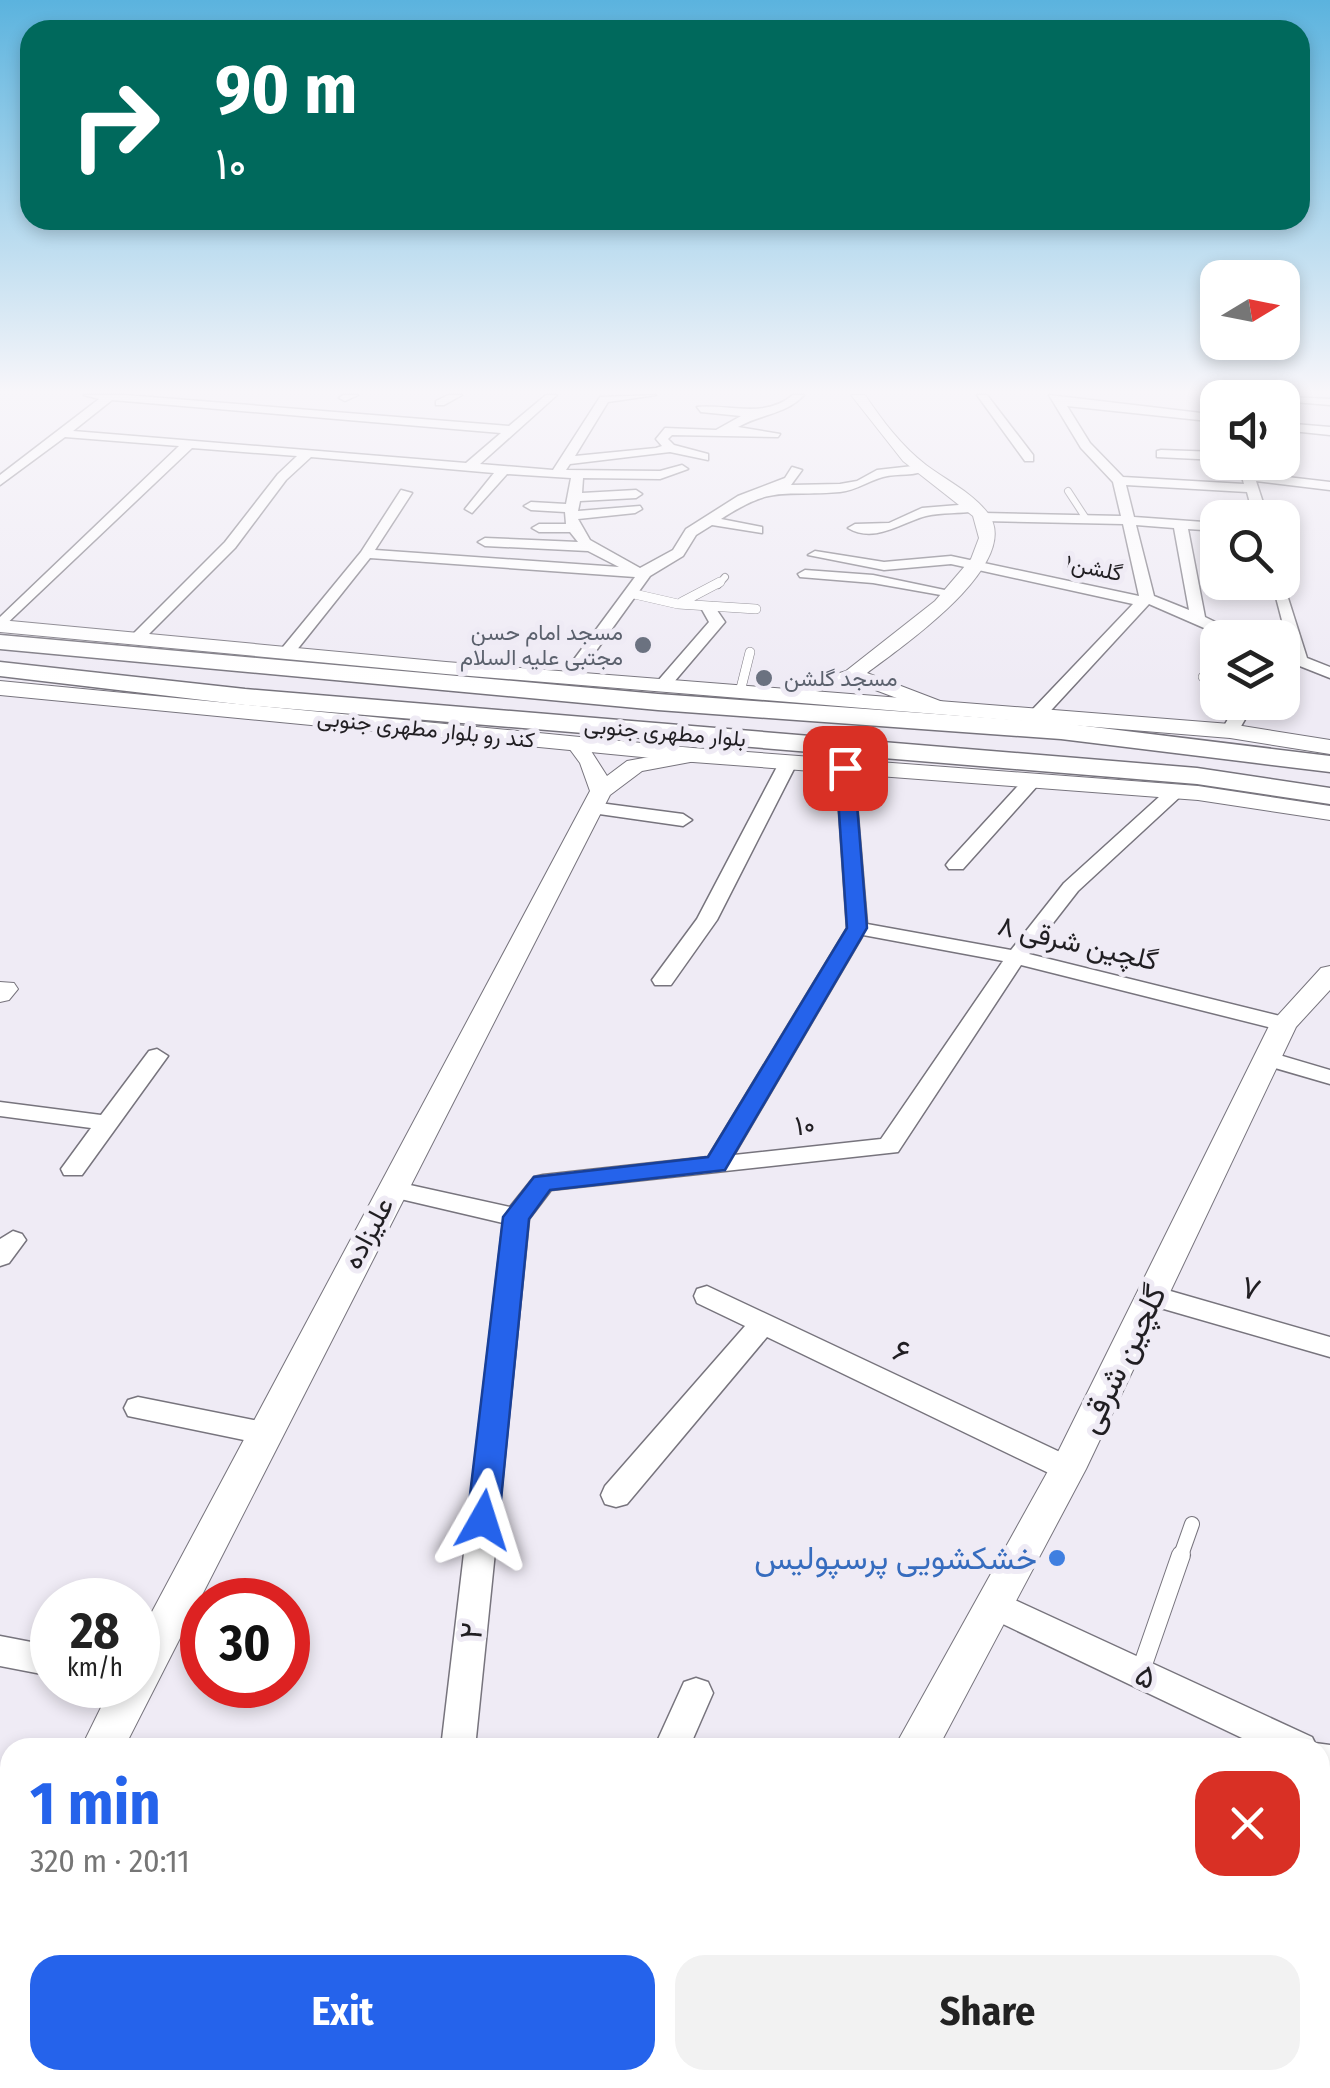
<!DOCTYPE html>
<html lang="en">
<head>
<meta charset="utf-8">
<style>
  :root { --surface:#fff; --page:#f2f2f2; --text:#222; --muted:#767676; --accent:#2563eb }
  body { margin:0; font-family:"Fira Sans Condensed",Vazirmatn,sans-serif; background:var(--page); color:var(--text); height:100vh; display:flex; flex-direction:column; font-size:38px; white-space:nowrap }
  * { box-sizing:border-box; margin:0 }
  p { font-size:32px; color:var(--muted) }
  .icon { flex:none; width:55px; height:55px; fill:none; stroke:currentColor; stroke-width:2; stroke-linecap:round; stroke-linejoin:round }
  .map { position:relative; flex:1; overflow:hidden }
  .sheet { position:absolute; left:0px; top:1738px; width:1330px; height:352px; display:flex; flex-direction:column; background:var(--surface); border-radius:30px 30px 0 0; box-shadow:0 5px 15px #0003 }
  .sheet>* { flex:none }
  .banner { position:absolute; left:20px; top:20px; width:1290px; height:210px; border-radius:30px; box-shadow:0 5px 15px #0003; background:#00695c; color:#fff; overflow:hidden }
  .needle { width:65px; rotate:80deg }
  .tools { position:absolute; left:1200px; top:260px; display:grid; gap:20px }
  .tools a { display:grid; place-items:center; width:100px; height:100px; border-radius:20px; background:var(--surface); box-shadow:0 5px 15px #0003; font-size:50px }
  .speed { position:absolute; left:30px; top:1578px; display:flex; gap:20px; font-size:50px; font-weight:700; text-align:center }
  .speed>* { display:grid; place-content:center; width:130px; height:130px; border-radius:50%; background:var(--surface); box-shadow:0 5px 15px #0003; line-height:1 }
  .speed small { font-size:25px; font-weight:400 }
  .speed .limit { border:15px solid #d22; background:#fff; color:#111 }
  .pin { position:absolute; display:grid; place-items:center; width:85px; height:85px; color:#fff; margin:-42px; border-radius:20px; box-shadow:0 5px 15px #0006 }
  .me { position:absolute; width:110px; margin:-55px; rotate:6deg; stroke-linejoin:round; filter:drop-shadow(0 0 8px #0008) }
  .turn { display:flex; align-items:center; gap:35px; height:210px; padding:0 30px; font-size:45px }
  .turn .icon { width:130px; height:130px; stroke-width:2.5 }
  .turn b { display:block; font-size:70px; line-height:85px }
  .round { display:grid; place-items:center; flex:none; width:105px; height:105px; border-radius:30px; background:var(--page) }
  .headline { display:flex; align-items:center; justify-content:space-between; height:170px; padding:0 30px }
  h1 { font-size:60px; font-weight:700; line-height:75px; color:var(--accent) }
  .cta { display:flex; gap:20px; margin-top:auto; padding:20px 30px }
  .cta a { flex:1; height:115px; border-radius:30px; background:var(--accent); color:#fff; font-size:40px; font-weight:700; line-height:115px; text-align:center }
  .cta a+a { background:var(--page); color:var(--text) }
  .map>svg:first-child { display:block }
</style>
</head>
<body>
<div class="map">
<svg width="1330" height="2088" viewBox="0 0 1330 2088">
  <rect width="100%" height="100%" fill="#efebf5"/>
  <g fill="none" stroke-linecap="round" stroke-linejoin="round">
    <g stroke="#77747d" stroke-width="8">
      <path id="service-far3" d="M 1068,491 L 1085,517
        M 718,585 L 725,577"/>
    </g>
    <g stroke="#77747d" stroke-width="10">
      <path id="service-far2" d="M 630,593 L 678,604 L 756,609
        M 682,602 L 720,582
        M 1203,677 L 1218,680
        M 740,692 L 750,652"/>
    </g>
    <g stroke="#77747d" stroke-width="16">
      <path id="service-far1" d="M 1180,1558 L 1192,1524"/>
    </g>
    <g stroke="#77747d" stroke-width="20">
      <path id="service" d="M 1140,1673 L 1181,1555"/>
    </g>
    <g stroke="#77747d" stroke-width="3">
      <path id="minor" d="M 84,395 L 125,395 L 509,426 L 546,395 L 557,395 L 480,464 L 553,470 L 600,397 L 656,395 L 608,402 L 575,456 L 656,448 L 662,446 L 656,439 L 665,428 L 716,430 L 741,416 L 701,412 L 697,407 C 731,404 764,419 793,395 L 804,395 C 787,414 761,414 738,427 L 780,434 L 778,437 L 672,435 L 668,439 L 674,445 L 708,454 L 708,460 L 670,452 L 570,464 L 566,470 L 660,471 L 682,465 L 688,469 L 660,479 L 583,478 L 582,493 L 636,490 L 642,494 L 636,498 L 580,501 L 578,511 L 640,506 L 642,509 L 635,513 L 578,519 L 590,540 L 640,568 L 673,550 L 686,529 L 738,496 L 785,478 L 792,467 L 802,470 L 791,485 L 840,484 L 857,481 L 877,470 L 922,465 L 928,469 C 915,477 898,473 883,477 C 868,481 857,490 840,492 C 782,497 775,484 721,519 L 762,527 L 762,533 L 712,525 L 696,535 L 683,556 L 650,576 L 575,680 L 569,682 L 561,677 L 635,577 L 370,558 L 292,656 L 278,653 L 361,552 L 401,490 L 412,493 L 375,550 L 619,567 L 588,551 L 485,546 L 478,542 L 485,538 L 578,542 L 570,532 L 539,532 L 532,528 L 539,524 L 566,524 L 565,512 L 531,510 L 524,506 L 531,502 L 566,504 L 571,478 L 507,474 L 472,513 L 465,509 L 494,473 L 311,457 L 286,480 L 235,548 L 140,643 L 130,643 L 130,637 L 225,542 L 278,474 L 297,456 L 192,448 L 0,630 L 0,617 L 179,446 L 65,437 L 0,485 L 0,475 L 99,399 ZM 112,400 L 501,433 L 466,463 L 73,431 Z
        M 343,395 L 358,395 L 345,401 L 339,398 Z
        M 448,395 L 462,395 L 444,405 L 436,405 L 436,401 Z
        M 977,395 L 987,395 L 1033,455 L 1033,461 L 1025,461 Z
        M 1049,395 L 1218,415 L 1218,422 L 1067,406 L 1090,443 L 1123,477 L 1244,484 L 1238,462 L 1250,462 L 1254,473 L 1330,482 L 1330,490 L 1256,481 L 1268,518 L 1254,518 L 1247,492 L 1126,485 L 1134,517 L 1218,523 L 1218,531 L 1188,529 L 1205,617 L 1248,638 L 1227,638 L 1149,604 L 1043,719 L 1031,719 L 1031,711 L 1133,604 L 951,564 L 884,570 L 808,555 L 815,551 L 884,562 L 951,556 L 1139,596 L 1123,524 L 983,521 L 976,517 L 983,513 L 1121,516 L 1113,482 L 1081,448 ZM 1136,525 L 1174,528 L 1189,610 L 1154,596 Z
        M 1249,395 L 1330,399 L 1330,405 L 1282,401 L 1282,398 L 1252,398 Z
        M 1282,423 L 1330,427 L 1330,435 L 1282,430 Z
        M 1161,450 L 1218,452 L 1218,460 L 1157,457 L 1157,451 Z
        M 971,504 L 976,505 L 976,511 C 960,514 942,512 926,516 C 902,522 875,544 848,528 L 855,524 L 889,523 L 922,508 Z
        M 805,570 L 873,575 L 959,593 L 952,597 L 873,583 L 800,577 L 798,574 Z
        M 1282,579 L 1307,658 L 1330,667 L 1330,678 L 1282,659 L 1282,651 L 1290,651 L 1272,582 L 1282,582 Z
        M 702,603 L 712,603 L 725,622 L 668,689 L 656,689 L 656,683 L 709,622 L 700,606 Z
        M 1238,702 L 1255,702 L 1236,735 L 1224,735 L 1221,731 Z
        M 788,758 L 797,763 L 717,920 L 671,985 L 655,985 L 652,980 L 697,919 L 779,763 Z
        M 845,763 L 854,768 L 867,924 L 1011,950 L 1064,883 L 1170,787 L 1182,787 L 1182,795 L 1078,891 L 1029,954 L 1292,1019 L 1295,1024 L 1284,1031 L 1021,965 L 898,1152 L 551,1190 L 529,1219 L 475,1748 L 441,1748 L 503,1223 L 392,1197 L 383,1195 L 379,1189 L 383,1183 L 392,1181 L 510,1207 L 534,1177 L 543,1175 L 708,1157 L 847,928 L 836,768 ZM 863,935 L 1003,961 L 881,1139 L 734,1155 Z
        M 1033,775 L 1042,780 L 1039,784 L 963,869 L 949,869 L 946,865 L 949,861 L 1027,776 Z
        M 592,802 L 683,814 L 692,820 L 683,826 L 585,812 L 585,804 Z
        M 157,1049 L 168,1056 L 82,1175 L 64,1175 L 61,1169 L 91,1128 L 0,1116 L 0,1102 L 101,1115 L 149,1051 Z
        M 1269,1052 L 1330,1070 L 1330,1084 L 1261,1064 L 1258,1059 Z
        M 13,1231 L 22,1234 L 26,1240 L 9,1263 L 0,1266 L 0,1239 Z
        M 707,1286 L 1079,1461 L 1083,1469 L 1079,1477 L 1068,1481 L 1057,1477 L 767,1337 L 627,1504 L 616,1507 L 605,1504 L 601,1495 L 605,1486 L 745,1326 L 697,1303 L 694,1296 L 697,1289 Z
        M 1153,1286 L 1330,1337 L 1330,1357 L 1143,1303 L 1140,1296 L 1143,1289 Z
        M 138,1397 L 263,1422 L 273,1425 L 278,1433 L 273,1441 L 263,1444 L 128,1416 L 124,1408 L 128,1400 Z
        M 993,1590 L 1312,1737 L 1315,1743 L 1330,1745 L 1330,1777 L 1320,1774 L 1320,1748 L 1263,1748 L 982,1614 L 977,1604 L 982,1594 Z
        M 0,1636 L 52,1646 L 52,1676 L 0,1666 Z
        M 696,1678 L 708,1682 L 713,1693 L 689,1748 L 654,1748 L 684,1682 Z
        M 353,2080 L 393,2080 L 390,2088 L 350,2088 Z
        M 925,2080 L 977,2080 L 980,2088 L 928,2088 Z"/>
    </g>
    <g stroke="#77747d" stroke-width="2">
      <path id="tertiary" d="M 851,395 L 865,395 C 882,420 901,446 926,465 C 946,480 971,492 987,512 C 1027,562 900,648 867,673 L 948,704 L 948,712 L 934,712 L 854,682 L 781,701 L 771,695 L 846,671 L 935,601 L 971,559 L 979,538 L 973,516 L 903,461 Z
        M 577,738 L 584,740 L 607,776 L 627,761 L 693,749 L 704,755 L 701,760 L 642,771 L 610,795 L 124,1748 L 81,1748 L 112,1685 L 138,1685 L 138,1638 L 590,791 L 580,763 L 566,744 Z
        M 1330,966 L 1330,990 L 1296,1027 L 1086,1469 L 938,1748 L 894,1748 L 1053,1462 L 1270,1024 L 1321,968 Z
        M 0,982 L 14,983 L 18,989 L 9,1000 L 0,1002 Z
        M 10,1911 L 10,1973 L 0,1977 L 0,1915 Z
        M 713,2080 L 764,2080 L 760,2088 L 710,2088 Z"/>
    </g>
    <g stroke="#77747d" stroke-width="2">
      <path id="secondary" d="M 0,620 L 446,662 L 1230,724 L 1330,740 L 1330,754 L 1230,738 L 446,674 L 0,632 Z
        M 0,681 L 693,748 L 1198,786 L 1330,806 L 1330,820 L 1198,800 L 693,762 L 0,695 Z"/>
    </g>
    <g stroke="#77747d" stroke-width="3">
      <path id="primary" d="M 0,635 L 658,694 L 1061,723 L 1330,756 L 1330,772 L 1061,739 L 658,710 L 0,649 Z
        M 0,662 L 245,689 L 1197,768 L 1330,788 L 1330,804 L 1197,784 L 245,705 L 0,676 Z"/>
    </g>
    <use href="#service-far3" stroke="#fff" stroke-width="6"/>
    <use href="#service-far2" stroke="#fff" stroke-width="9"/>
    <use href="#service-far1" stroke="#fff" stroke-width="14"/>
    <use href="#service" stroke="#fff" stroke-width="18"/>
    <use href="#minor" fill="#fff" fill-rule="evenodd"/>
    <use href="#tertiary" fill="#fff" fill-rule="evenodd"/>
    <use href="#secondary" fill="#fff" fill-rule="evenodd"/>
    <use href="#primary" fill="#fff" fill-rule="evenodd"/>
  </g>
  <linearGradient id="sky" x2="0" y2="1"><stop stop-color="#5bb3de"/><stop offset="0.57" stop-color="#f8f6fa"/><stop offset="1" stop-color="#f8f6fa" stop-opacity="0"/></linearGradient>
  <rect width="1330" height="687" fill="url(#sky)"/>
  <path fill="#2563eb" stroke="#184099" stroke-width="2.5" d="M 845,762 L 854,768 L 867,928 L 725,1170 L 550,1190 L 529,1219 L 499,1520 L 494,1529 L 483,1533 L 472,1529 L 467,1520 L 503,1217 L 534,1177 L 708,1157 L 847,928 L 836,768 Z"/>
  <g fill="#6b7280" stroke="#efebf5" stroke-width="4">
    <circle cx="643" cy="645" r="10"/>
    <circle cx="764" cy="678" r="10"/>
  </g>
  <circle fill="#3f7fe0" stroke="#efebf5" stroke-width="4" cx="1057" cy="1558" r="10"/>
  <g text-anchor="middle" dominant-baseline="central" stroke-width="10" stroke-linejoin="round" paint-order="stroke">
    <g font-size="22" fill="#201e22" stroke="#efebf5">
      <text transform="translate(1094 568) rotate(12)">گلشن۱</text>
      <text transform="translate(426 729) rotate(6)">کند رو بلوار مطهری جنوبی</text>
      <text transform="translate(665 732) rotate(5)">بلوار مطهری جنوبی</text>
    </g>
    <g font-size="22" fill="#5b616d" stroke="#efebf5" text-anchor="end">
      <text x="623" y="632">مسجد امام حسن<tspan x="623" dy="25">مجتبی علیه السلام</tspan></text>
      <text x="784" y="678" text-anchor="start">مسجد گلشن</text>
    </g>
    <g font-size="28" fill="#201e22" stroke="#efebf5">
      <text transform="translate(1078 943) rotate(13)">۸ گلچین شرقی</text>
      <text transform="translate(805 1125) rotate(-6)">۱۰</text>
      <text transform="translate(368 1233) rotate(-62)">علیزاده</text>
    </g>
    <g font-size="32" fill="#201e22" stroke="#efebf5">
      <text transform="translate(1251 1288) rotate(16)">۷</text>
      <text transform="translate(902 1351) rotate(26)">۶</text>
      <text transform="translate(1122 1359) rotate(-64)">گلچین شرقی</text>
      <text transform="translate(471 1631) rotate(-84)">۲</text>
      <text transform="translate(1146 1676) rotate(25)">۵</text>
    </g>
    <g font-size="32" fill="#366cbe" stroke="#efebf5" text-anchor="end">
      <text x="1037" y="1558">خشکشویی پرسپولیس</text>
    </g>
  </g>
</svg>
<div class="tools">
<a><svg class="needle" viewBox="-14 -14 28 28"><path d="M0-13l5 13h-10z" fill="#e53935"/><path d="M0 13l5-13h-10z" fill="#767676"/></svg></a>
<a><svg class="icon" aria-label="sound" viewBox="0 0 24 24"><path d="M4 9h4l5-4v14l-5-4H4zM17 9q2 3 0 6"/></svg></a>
<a><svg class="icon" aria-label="search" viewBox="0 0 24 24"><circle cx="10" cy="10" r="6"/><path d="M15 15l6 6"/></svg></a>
<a><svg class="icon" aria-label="layers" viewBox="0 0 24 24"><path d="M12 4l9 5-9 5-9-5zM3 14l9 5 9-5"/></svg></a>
</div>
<div class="speed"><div>28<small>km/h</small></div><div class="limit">30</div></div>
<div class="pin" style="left:845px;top:768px;background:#d93025"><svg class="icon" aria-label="arrive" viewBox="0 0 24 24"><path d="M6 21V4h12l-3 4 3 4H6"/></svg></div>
<svg class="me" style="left:483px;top:1520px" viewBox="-20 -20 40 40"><path d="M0-17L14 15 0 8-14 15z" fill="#2563eb" stroke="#fff" stroke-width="4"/></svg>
<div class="banner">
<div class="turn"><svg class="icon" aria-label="right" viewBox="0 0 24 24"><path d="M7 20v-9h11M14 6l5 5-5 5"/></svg><div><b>90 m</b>۱۰</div></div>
</div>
<section class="sheet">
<div class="headline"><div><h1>1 min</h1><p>320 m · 20:11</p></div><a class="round" style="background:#d93025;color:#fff"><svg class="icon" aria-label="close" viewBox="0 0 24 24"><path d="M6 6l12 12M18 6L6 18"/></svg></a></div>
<div class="cta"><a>Exit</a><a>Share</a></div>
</section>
</div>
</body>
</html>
